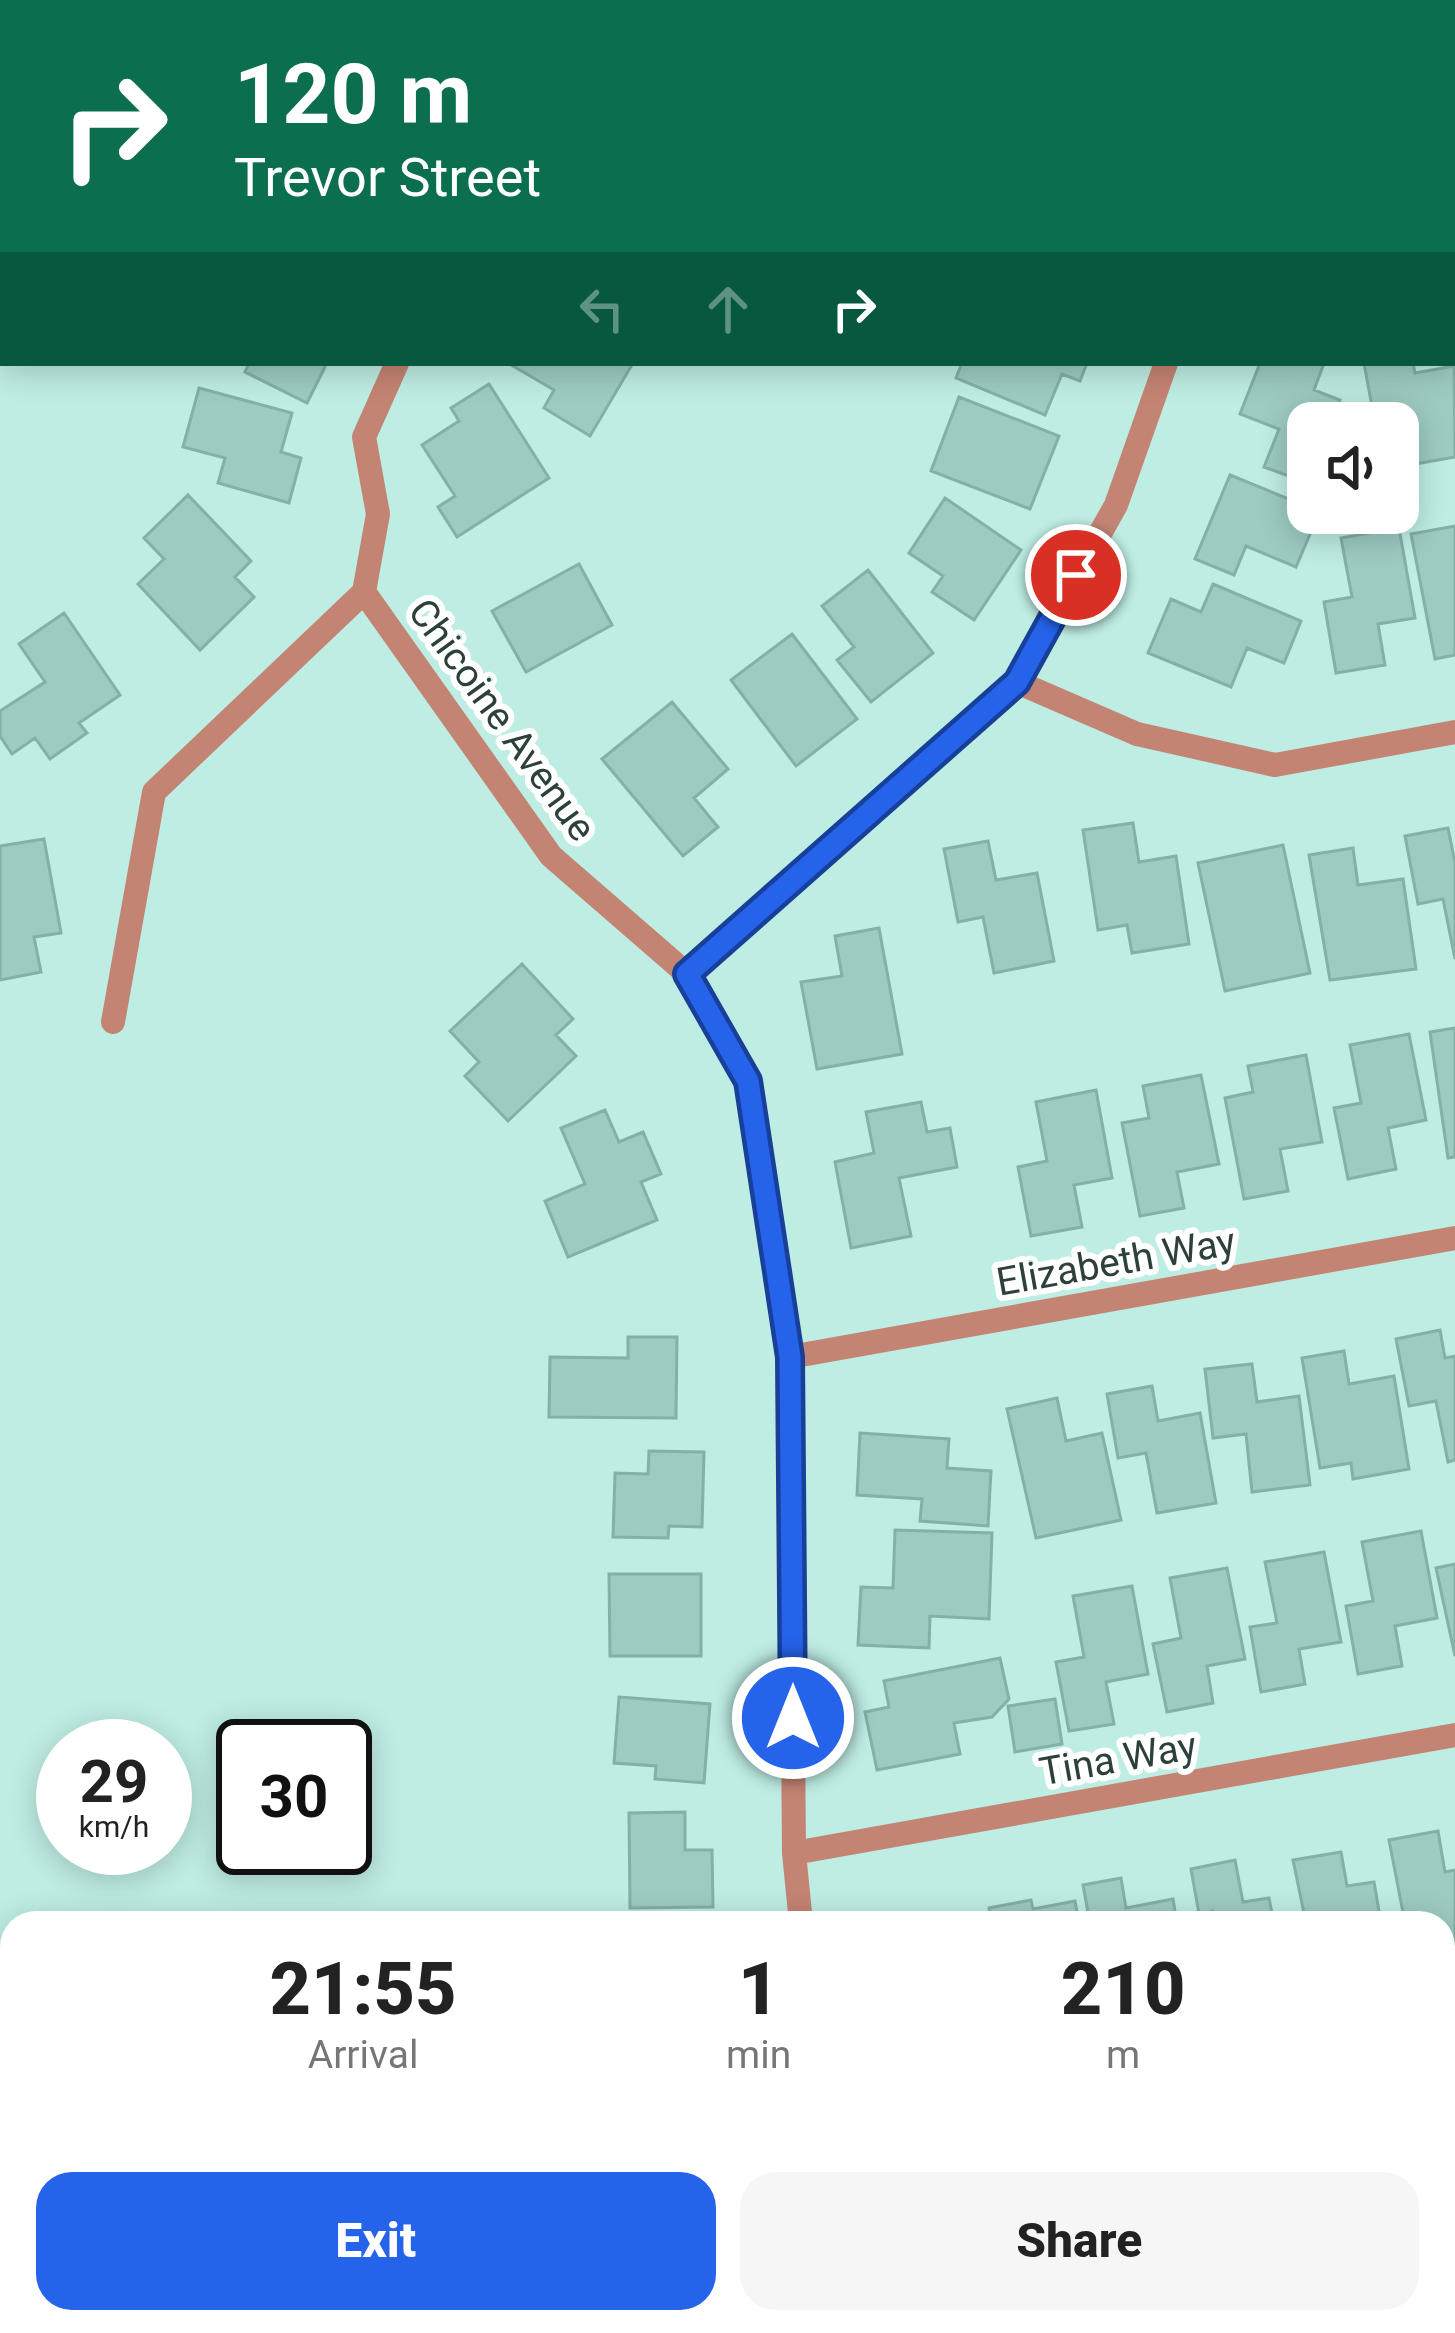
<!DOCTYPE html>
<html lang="en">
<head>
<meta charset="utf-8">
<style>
  :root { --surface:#fff; --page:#f6f6f6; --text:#222; --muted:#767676; --accent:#2563eb }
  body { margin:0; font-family:Roboto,sans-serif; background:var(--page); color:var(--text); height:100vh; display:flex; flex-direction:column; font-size:45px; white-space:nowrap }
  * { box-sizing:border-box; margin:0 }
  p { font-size:39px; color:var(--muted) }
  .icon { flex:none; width:66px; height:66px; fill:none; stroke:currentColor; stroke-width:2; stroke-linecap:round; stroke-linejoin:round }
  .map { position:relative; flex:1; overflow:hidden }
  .sheet { position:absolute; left:0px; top:1911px; width:1455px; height:423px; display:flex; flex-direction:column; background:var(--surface); border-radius:36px 36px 0 0; box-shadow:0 6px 30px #0003 }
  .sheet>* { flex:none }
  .guide { position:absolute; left:0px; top:0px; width:1455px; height:366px; box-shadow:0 6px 30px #0003; background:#0b6e4f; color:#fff; overflow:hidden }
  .fabs { position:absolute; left:1287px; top:402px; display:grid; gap:24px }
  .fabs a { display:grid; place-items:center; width:132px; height:132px; border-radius:24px; background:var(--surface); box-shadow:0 6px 30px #0003; font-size:60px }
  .speed { position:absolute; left:36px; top:1719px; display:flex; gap:24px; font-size:60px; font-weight:700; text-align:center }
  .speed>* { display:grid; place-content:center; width:156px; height:156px; border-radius:50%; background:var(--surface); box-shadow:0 6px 30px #0003; line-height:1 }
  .speed small { font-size:30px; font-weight:400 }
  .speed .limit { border:6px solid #111; border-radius:18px; background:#fff; color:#111 }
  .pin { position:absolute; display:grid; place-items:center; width:102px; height:102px; color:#fff; margin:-51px; border:6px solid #fff; border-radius:50%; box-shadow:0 3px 12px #0007 }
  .me { position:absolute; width:132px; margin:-66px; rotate:0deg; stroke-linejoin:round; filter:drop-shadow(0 0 9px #0008) }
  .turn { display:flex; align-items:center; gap:42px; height:252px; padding:0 36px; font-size:54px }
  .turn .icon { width:156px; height:156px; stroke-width:2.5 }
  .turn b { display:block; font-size:84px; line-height:102px }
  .lanes { display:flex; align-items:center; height:114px; padding:0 36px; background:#0003; justify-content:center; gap:60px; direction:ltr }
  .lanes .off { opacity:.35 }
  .eta { display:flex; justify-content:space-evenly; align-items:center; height:204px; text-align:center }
  .eta b { font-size:72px; font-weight:800; line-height:84px }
  .cta { display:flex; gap:24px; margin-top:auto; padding:24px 36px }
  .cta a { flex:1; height:138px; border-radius:36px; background:var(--accent); color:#fff; font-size:48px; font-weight:800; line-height:138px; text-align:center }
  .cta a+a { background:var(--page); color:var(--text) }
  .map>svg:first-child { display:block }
</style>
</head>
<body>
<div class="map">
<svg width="1455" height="2333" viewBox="0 0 1455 2333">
  <rect width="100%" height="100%" fill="#beede4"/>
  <path fill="#9dcbc2" stroke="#83b0a8" stroke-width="3" d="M 249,363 L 327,363 L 307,403 L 245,372 Z
    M 508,363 L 633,363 L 590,436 L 544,408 L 554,390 Z
    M 962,363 L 1087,363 L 1080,381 L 1062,374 L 1045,415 L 956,378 Z
    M 1260,363 L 1324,363 L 1314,390 L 1340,400 L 1331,423 L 1308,423 L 1308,483 L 1264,467 L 1279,429 L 1240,414 Z
    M 1364,363 L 1413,363 L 1415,373 L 1454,366 L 1455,457 L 1410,465 L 1402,419 L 1375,423 Z
    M 489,384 L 549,478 L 457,537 L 438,507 L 455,496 L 422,445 L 459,421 L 451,408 Z
    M 199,388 L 292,413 L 281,452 L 301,458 L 289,503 L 218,483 L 225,458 L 183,447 Z
    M 959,397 L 1059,436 L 1030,509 L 931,471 Z
    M 1230,475 L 1308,507 L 1308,513 L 1319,513 L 1296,567 L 1246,546 L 1234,575 L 1195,559 Z
    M 188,495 L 251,561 L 235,577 L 254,597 L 200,650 L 138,584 L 164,559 L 144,538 Z
    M 945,498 L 1021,550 L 974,620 L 932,592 L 943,576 L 909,553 Z
    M 1455,526 L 1455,655 L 1435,659 L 1411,534 Z
    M 1399,528 L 1415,618 L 1378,624 L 1385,665 L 1336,673 L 1324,602 L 1352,597 L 1341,538 Z
    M 579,564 L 612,625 L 526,672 L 492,611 Z
    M 868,570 L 933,653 L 871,702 L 837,660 L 854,647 L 822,606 Z
    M 1213,584 L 1301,621 L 1284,663 L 1247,648 L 1231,687 L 1148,653 L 1171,599 L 1201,612 Z
    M 64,613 L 120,695 L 79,723 L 87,733 L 50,759 L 35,738 L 12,754 L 0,736 L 0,711 L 45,682 L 19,644 Z
    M 792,634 L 857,719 L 796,766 L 731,680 Z
    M 672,702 L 728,769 L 694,798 L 718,827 L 683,856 L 602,759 Z
    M 1133,823 L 1139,862 L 1176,856 L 1189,944 L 1132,953 L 1127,925 L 1098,930 L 1083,830 Z
    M 1448,828 L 1455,863 L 1455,959 L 1443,899 L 1418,904 L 1405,836 Z
    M 44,839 L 61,933 L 34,937 L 41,972 L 0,980 L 0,846 Z
    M 988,841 L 996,880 L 1037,873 L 1054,961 L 994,973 L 983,917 L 958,922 L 944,849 Z
    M 1283,845 L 1310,973 L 1225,991 L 1198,863 Z
    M 1353,848 L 1358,885 L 1403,879 L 1416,969 L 1330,980 L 1309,855 Z
    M 879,928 L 902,1054 L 817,1069 L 801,982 L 842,976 L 835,936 Z
    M 522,964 L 573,1019 L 556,1035 L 576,1056 L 508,1121 L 465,1076 L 479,1062 L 450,1031 Z
    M 1455,1028 L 1455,1157 L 1448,1158 L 1430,1032 Z
    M 1409,1034 L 1426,1120 L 1388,1128 L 1396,1169 L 1348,1179 L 1334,1108 L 1361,1103 L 1350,1045 Z
    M 1306,1055 L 1322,1142 L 1280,1149 L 1288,1191 L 1244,1199 L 1225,1098 L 1253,1092 L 1248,1066 Z
    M 1201,1075 L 1219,1164 L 1177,1172 L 1184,1208 L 1140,1216 L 1122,1123 L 1149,1118 L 1143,1086 Z
    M 1096,1090 L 1112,1178 L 1074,1185 L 1082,1227 L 1031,1236 L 1018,1167 L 1047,1161 L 1036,1102 Z
    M 921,1102 L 927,1132 L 950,1128 L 957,1167 L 899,1178 L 911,1236 L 851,1248 L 835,1162 L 874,1153 L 866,1112 Z
    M 605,1110 L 619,1142 L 643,1132 L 661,1174 L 641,1182 L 657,1220 L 568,1257 L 545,1201 L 585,1184 L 561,1128 Z
    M 1440,1330 L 1445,1358 L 1455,1356 L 1455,1460 L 1448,1462 L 1436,1401 L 1409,1406 L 1396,1339 Z
    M 628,1337 L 677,1337 L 676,1418 L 549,1417 L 550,1357 L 628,1358 Z
    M 1344,1351 L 1349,1384 L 1394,1376 L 1409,1469 L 1353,1479 L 1351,1463 L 1320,1468 L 1302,1358 Z
    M 1252,1364 L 1257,1402 L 1299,1396 L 1310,1485 L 1252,1492 L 1246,1434 L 1213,1438 L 1205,1369 Z
    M 1152,1386 L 1158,1421 L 1200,1413 L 1216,1503 L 1157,1513 L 1146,1453 L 1118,1458 L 1107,1394 Z
    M 1057,1398 L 1066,1441 L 1102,1433 L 1121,1520 L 1036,1538 L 1007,1409 Z
    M 860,1433 L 949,1439 L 947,1468 L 991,1471 L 988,1526 L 920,1521 L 922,1499 L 857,1495 Z
    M 649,1451 L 704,1452 L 702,1527 L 669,1526 L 668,1538 L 613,1537 L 615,1473 L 648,1474 Z
    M 895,1530 L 992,1533 L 989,1619 L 930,1616 L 929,1648 L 858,1645 L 861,1587 L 893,1588 Z
    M 1421,1531 L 1437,1618 L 1395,1626 L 1402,1666 L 1358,1674 L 1346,1606 L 1373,1601 L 1362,1542 Z
    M 1324,1552 L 1341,1642 L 1299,1649 L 1305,1684 L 1261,1692 L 1250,1627 L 1277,1623 L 1265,1562 Z
    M 1455,1564 L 1455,1656 L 1436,1568 Z
    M 1227,1568 L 1245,1659 L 1207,1666 L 1213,1703 L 1167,1712 L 1153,1644 L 1181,1638 L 1170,1578 Z
    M 609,1574 L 701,1574 L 701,1656 L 610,1656 Z
    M 1132,1586 L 1148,1674 L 1106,1682 L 1114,1724 L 1069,1731 L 1056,1662 L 1084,1657 L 1073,1596 Z
    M 1000,1658 L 1009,1699 L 992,1717 L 954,1723 L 960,1754 L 877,1770 L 865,1712 L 889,1707 L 884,1681 Z
    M 619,1697 L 710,1704 L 704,1783 L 655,1779 L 656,1766 L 614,1763 Z
    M 1055,1699 L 1062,1744 L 1015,1752 L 1008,1706 Z
    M 685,1812 L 685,1850 L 712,1850 L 713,1907 L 630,1908 L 629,1813 Z
    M 1438,1831 L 1445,1872 L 1455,1870 L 1455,1961 L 1443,1963 L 1443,1923 L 1405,1923 L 1389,1840 Z
    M 1341,1852 L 1347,1886 L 1374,1882 L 1381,1923 L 1306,1923 L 1293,1860 Z
    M 1235,1860 L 1243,1902 L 1269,1898 L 1274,1923 L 1216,1923 L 1213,1911 L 1199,1914 L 1191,1869 Z
    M 1121,1878 L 1126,1908 L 1173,1899 L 1177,1923 L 1090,1923 L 1083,1885 Z
    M 1031,1900 L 1033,1909 L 1075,1901 L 1079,1923 L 992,1923 L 989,1908 Z
    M 1455,2030 L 1455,2174 L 1450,2175 L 1443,2137 L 1443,2130 L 1452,2128 L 1443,2083 L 1443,2032 Z
    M 530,2322 L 591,2322 L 597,2331 L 515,2333 Z
    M 719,2322 L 834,2322 L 842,2333 L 719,2333 L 714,2326 Z"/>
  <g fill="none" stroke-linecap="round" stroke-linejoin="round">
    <path stroke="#c48473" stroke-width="24" d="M 536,0 L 536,3
      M 1204,0 L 1204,3
      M 1452,229 L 1455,229
      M 397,363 L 364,437 L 378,514 L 364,592 L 551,856 L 687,974 L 748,1081 L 790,1357 L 794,1853 L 801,1923
      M 1017,682 L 1137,734 L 1275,765 L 1455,732
      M 687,974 L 1017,682 L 1116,505 L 1166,363
      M 113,1022 L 154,792 L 364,592
      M 790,1357 L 1455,1238
      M 794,1853 L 1455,1735
      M 1443,2283 L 1455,2275
      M 1265,2322 L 1290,2330 L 1381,2324 L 1386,2333"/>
  </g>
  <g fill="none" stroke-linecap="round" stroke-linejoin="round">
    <g stroke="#184099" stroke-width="30">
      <path id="route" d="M 793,1718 L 790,1357 L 748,1081 L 687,974 L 1017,682 L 1076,575"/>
    </g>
    <use href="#route" stroke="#2563eb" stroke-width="21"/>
  </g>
  <g text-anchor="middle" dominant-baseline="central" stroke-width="12" stroke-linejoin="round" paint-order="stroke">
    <g font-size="39" fill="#2d403c" stroke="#fff">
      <text transform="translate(502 720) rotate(54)">Chicoine Avenue</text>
      <text transform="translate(1116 1262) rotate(-10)">Elizabeth Way</text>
      <text transform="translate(1118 1759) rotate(-10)">Tina Way</text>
    </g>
  </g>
</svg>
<div class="fabs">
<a><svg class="icon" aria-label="sound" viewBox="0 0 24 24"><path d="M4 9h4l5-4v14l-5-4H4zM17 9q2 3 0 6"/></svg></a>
</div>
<div class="speed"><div>29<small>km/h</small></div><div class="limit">30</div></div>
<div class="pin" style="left:1076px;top:575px;background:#d93025"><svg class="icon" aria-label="arrive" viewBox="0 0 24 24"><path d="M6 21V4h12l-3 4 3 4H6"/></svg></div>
<svg class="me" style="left:793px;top:1718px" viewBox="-20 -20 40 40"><circle r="17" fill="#2563eb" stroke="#fff" stroke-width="3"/><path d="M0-11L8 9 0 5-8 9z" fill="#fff"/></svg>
<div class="guide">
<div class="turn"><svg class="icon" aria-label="right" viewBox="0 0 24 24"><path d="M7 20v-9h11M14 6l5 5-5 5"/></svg><div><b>120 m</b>Trevor Street</div></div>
<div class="lanes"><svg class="icon off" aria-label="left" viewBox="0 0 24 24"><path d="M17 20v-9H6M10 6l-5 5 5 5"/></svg><svg class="icon off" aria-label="ahead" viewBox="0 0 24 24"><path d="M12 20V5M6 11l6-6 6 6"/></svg><svg class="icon" aria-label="right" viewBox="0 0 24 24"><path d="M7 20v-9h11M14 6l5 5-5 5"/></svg></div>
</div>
<section class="sheet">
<div class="eta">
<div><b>21:55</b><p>Arrival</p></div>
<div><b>1</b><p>min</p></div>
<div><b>210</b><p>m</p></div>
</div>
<div class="cta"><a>Exit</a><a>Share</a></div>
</section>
</div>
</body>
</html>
